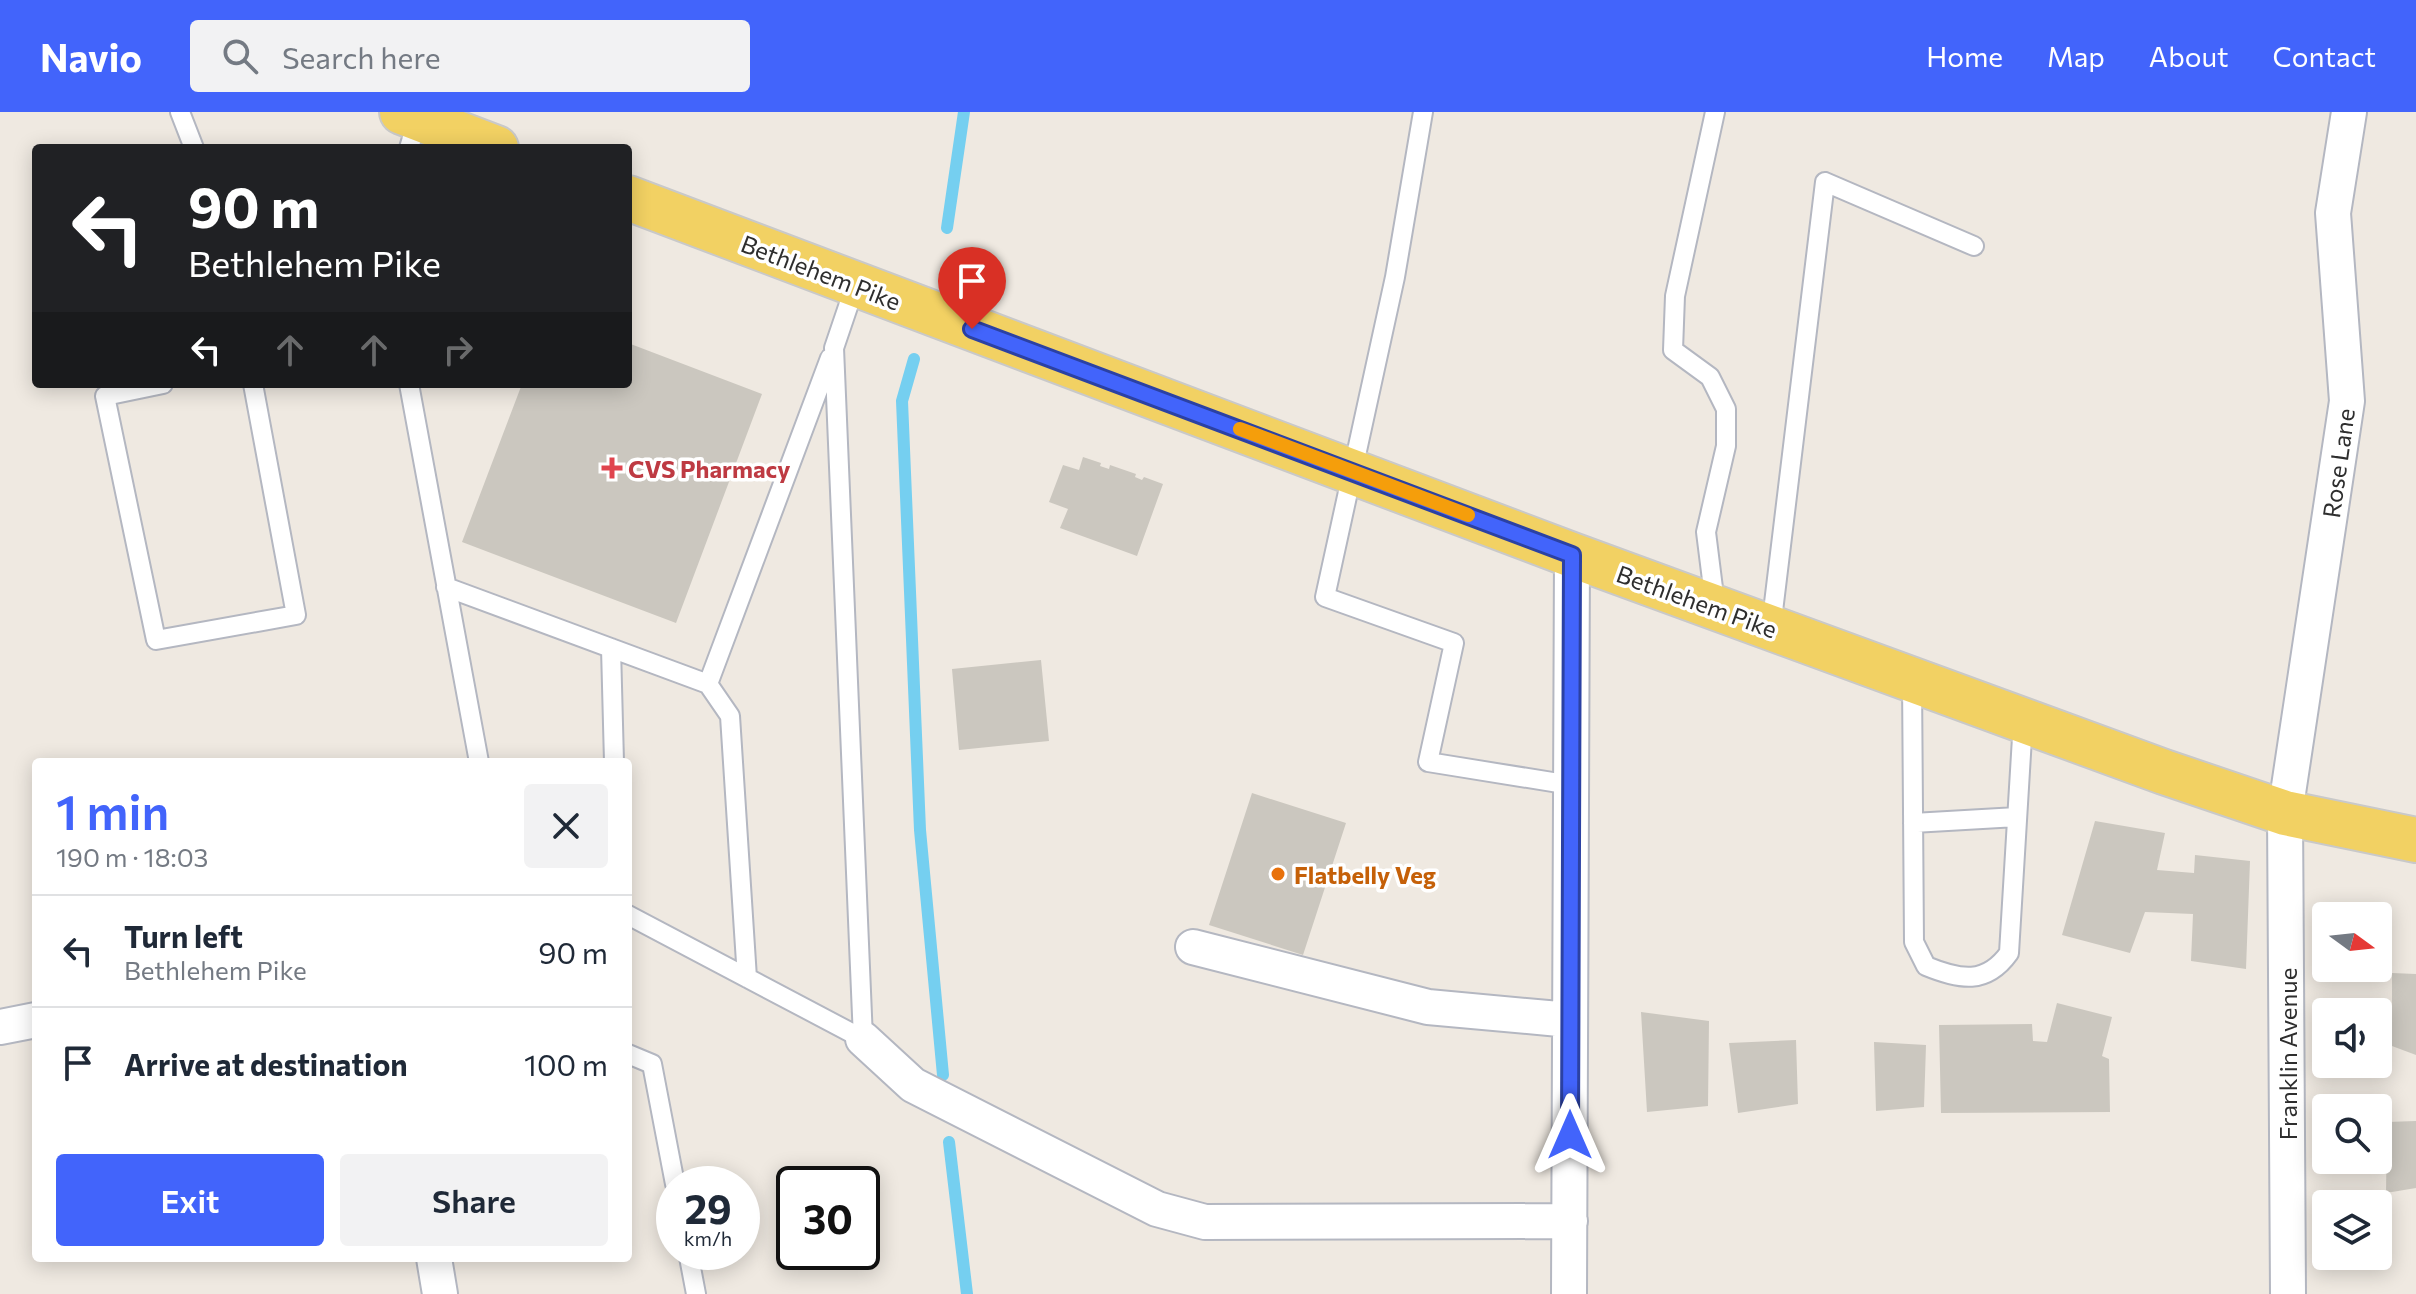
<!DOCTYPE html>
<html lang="en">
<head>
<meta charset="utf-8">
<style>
  :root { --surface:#fff; --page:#f2f2f3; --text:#1f2937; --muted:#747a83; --line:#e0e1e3; --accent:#4264fb }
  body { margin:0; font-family:Commissioner,sans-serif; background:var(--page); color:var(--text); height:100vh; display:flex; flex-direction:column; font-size:30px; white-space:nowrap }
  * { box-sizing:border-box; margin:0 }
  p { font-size:26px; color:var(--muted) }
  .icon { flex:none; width:44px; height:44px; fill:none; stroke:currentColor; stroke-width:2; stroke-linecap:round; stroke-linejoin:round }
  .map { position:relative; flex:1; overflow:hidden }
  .drawer { position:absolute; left:32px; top:646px; width:600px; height:504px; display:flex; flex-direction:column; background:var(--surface); border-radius:8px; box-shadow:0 4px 20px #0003 }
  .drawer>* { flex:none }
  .guide { position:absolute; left:32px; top:32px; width:600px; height:244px; border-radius:8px; box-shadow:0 4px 20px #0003; background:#202124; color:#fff; overflow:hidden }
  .needle { width:52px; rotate:105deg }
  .controls { position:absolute; left:2312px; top:790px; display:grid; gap:16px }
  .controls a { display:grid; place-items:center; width:80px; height:80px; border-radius:8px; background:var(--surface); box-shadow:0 4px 20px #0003; font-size:40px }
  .speed { position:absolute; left:656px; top:1054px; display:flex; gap:16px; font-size:40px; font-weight:700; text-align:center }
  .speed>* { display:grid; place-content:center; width:104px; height:104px; border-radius:50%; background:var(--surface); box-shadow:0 4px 20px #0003; line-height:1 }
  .speed small { font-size:20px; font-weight:400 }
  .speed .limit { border:4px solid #111; border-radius:12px; background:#fff; color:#111 }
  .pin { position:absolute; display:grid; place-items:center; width:68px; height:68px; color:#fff; margin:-82px -34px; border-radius:50% 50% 50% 0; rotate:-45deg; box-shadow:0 0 8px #0007 }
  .pin .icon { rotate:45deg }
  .me { position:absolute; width:88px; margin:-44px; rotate:0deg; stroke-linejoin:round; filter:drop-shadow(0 0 6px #0008) }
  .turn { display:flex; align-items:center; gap:28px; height:168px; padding:0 24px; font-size:36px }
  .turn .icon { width:104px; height:104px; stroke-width:2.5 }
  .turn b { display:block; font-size:56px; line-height:68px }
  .lanes { display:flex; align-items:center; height:76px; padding:0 24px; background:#0003; justify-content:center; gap:40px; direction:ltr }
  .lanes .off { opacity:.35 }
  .round { display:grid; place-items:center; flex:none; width:84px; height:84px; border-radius:8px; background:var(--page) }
  .headline { display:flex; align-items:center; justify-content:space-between; height:136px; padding:0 24px }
  h1 { font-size:48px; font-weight:600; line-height:60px; color:var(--accent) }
  .primary-button { display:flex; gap:16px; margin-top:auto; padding:16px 24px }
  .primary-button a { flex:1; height:92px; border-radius:8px; background:var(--accent); color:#fff; font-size:32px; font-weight:600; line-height:92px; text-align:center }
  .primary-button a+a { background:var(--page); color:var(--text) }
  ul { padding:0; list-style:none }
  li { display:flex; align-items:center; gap:24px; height:112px; padding:0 24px; border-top:2px solid var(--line) }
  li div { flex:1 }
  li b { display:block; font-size:30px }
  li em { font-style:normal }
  header { display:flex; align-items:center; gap:48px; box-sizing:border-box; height:112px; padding:0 40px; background:var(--accent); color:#fff }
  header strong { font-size:38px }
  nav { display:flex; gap:44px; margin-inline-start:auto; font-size:28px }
  .search { width:560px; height:72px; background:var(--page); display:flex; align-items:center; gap:20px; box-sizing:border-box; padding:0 28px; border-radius:8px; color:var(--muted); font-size:30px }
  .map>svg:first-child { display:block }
</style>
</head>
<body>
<header>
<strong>Navio</strong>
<div class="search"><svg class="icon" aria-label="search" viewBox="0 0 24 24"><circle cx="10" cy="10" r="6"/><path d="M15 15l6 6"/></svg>Search here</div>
<nav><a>Home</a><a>Map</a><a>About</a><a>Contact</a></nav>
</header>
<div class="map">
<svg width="2416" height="1182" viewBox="0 0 2416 1182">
  <rect width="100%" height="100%" fill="#efe9e1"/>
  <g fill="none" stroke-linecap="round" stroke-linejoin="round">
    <path stroke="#75cff0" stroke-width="12" d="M 947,116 L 964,0
      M 914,247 L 902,289 L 920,718 L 943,963
      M 949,1030 L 967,1182"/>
  </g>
  <path fill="#cbc7bf" d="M 628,231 L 762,282 L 676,511 L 462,430 L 522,272 L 628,272 Z
    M 1083,345 L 1101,351 L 1100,354 L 1109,357 L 1110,353 L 1136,362 L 1135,365 L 1142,368 L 1144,365 L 1163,372 L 1137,444 L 1060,416 L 1068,397 L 1049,390 L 1063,353 L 1079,358 Z
    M 1041,548 L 1049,629 L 959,638 L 952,557 Z
    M 1252,681 L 1346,711 L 1303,843 L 1209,813 Z
    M 2095,709 L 2165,721 L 2157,758 L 2194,761 L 2195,743 L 2250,749 L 2246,857 L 2191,849 L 2193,802 L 2145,800 L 2130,841 L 2062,823 Z
    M 2392,861 L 2416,862 L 2416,943 L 2392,934 Z
    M 2057,891 L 2112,905 L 2102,944 L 2109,947 L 2110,1000 L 1941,1001 L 1939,913 L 2032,912 L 2033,929 L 2047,930 Z
    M 1641,900 L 1709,909 L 1708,994 L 1647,1000 Z
    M 1796,928 L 1798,992 L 1738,1001 L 1729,931 Z
    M 1874,930 L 1926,933 L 1924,995 L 1876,999 Z
    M 2416,1009 L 2416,1076 L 2386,1081 L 2387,1010 Z"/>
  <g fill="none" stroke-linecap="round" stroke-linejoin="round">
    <g stroke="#b4b7c1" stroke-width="22">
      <path id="service" d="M 180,0 L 194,36
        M 1423,0 L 1395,165 L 1325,485 L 1454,531 L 1428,650 L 1571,673
        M 1715,0 L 1675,184 L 1673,238 L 1710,265 L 1726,297 L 1726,334 L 1706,420 L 1715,492
        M 409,36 L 418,6
        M 163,272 L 105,284 L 156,528 L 296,503 L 253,272
        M 409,272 L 479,650
        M 446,475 L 708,572 L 830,246
        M 1771,516 L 1825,70 L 1974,134
        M 611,536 L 614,650
        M 1912,568 L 1914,830 L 1926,854 C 1960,868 1986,873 2009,841 L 2023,609
        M 708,572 L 730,604 L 747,866
        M 1913,711 L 2017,705
        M 628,803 L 863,927 L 834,236 L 855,174
        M 628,942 L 652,952 L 675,1072
        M 688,1140 L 696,1182"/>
    </g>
    <g stroke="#b4b7c1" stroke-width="38">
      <path id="minor" d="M 1193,835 L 1428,895 L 1570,908
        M 0,915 L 36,908
        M 863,927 L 913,973 L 1157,1097 L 1205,1110 L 1570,1109
        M 434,1146 L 440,1182
        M 1569,1182 L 1572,443
        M 2288,1182 L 2285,701 L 2347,289 L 2333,101 L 2349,0"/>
    </g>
    <g stroke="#c9c9c9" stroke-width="48">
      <path id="primary" d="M 402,0 L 496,36
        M 628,86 L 1572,443 L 2164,660 L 2285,701 L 2416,728"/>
    </g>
    <use href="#service" stroke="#fff" stroke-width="18"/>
    <use href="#minor" stroke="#fff" stroke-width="34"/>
    <use href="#primary" stroke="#f2d163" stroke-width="44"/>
  </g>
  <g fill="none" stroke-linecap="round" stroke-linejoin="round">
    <g stroke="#2b41a3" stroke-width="20">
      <path id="route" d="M 972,217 L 1572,443 L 1570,1023"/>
    </g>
    <use href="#route" stroke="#4264fb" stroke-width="14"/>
    <path stroke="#f59e0b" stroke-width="14" d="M 1240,317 L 1468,403"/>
  </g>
  <path fill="#e0444e" stroke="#fff" stroke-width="3" d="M608 344h8v8h8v8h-8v8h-8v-8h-8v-8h8z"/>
  <circle fill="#e8710a" stroke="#fff" stroke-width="3" cx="1278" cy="762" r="8"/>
  <g text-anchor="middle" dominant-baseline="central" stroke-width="7" stroke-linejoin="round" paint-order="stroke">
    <g font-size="24" fill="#2e2e2e" stroke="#fff">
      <text transform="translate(821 160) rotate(21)">Bethlehem Pike</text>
      <text transform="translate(2338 351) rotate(-82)">Rose Lane</text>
      <text transform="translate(1697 489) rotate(20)">Bethlehem Pike</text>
      <text transform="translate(2287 942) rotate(-90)">Franklin Avenue</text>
    </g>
    <g font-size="24" font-weight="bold" fill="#be3a42" stroke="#fff" text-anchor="start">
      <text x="628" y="356">CVS Pharmacy</text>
    </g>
    <g font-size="24" font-weight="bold" fill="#c56008" stroke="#fff" text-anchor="start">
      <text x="1294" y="762">Flatbelly Veg</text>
    </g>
  </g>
</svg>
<div class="controls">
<a><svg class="needle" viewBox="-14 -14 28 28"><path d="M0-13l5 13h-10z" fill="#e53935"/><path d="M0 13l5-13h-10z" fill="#747a83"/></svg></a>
<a><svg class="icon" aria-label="sound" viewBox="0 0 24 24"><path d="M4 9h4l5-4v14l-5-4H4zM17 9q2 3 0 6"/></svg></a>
<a><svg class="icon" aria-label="search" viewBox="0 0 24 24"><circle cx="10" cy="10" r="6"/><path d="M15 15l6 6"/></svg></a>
<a><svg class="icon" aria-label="layers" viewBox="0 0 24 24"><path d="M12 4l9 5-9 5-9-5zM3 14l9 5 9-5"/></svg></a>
</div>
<div class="speed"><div>29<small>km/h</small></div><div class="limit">30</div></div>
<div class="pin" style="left:972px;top:217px;background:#d93025"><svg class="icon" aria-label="arrive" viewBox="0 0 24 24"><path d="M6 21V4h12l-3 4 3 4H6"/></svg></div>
<svg class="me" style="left:1570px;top:1023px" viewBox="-20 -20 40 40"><path d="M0-17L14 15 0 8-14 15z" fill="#4264fb" stroke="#fff" stroke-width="4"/></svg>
<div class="guide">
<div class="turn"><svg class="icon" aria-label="left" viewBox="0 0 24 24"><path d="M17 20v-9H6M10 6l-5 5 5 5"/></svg><div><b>90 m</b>Bethlehem Pike</div></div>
<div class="lanes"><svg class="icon" aria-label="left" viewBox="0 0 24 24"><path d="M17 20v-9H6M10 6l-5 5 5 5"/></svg><svg class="icon off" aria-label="ahead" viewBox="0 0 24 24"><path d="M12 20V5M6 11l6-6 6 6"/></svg><svg class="icon off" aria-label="ahead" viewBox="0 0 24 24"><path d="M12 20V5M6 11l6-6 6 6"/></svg><svg class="icon off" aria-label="right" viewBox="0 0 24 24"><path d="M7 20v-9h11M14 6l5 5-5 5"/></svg></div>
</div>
<section class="drawer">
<div class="headline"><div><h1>1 min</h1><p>190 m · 18:03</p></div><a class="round"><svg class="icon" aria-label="close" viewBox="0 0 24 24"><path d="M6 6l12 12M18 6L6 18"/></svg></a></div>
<ul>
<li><svg class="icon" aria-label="left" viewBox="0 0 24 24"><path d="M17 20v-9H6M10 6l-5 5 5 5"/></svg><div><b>Turn left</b><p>Bethlehem Pike</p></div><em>90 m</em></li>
<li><svg class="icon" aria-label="arrive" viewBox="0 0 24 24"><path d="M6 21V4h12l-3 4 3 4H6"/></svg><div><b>Arrive at destination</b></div><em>100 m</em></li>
</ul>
<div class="primary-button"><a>Exit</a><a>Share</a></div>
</section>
</div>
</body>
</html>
